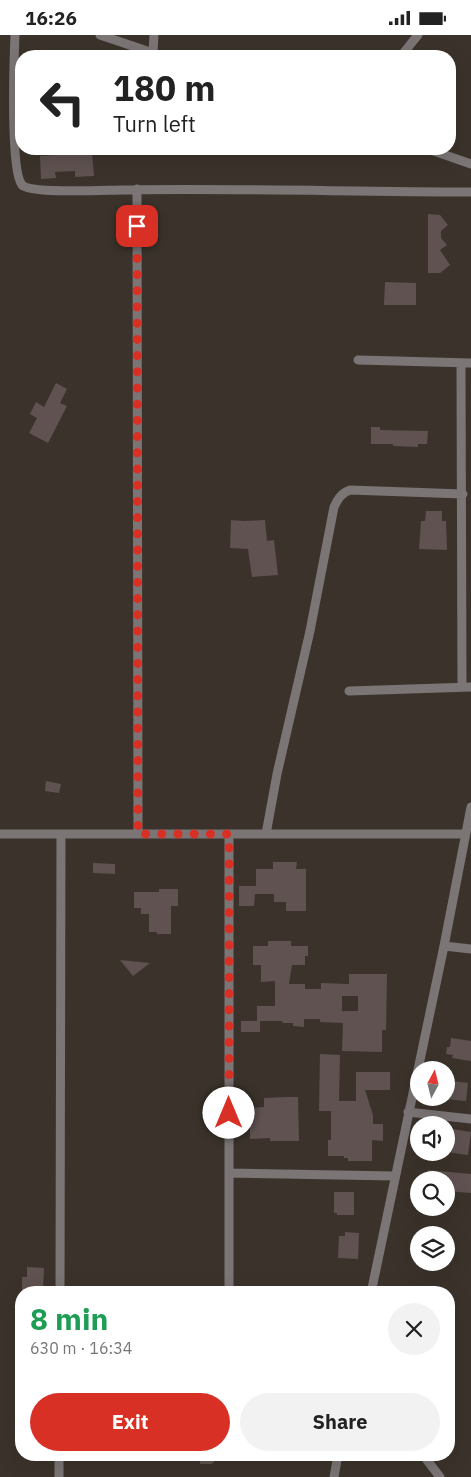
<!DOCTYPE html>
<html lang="en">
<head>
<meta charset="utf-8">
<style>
  :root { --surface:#fff; --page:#f2f2f2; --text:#222; --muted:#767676; --accent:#d93025 }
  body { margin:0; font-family:"IBM Plex Sans",sans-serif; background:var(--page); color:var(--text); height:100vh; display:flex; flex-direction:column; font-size:19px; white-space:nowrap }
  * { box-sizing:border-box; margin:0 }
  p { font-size:16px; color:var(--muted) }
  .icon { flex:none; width:28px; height:28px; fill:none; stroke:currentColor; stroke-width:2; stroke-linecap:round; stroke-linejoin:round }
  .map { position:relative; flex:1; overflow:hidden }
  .sheet { position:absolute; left:15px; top:1251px; width:440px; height:175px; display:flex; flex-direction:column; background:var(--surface); border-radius:20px; box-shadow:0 5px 20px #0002 }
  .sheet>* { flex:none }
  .banner { position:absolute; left:15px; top:15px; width:441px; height:105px; border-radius:20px; box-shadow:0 5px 20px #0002; background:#fff; color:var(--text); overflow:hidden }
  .needle { width:32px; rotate:7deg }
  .buttons { position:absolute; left:410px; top:1026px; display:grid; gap:10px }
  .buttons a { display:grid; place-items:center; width:45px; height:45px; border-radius:50%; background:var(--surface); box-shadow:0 5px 20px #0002; font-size:25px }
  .pin { position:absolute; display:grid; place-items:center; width:42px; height:42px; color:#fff; margin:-21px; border-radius:10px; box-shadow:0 2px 8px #0006 }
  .me { position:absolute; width:55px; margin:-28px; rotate:0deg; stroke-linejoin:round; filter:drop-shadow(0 0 4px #0008) }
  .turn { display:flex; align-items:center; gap:18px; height:105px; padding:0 15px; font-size:22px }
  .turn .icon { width:65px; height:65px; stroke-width:2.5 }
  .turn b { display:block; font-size:35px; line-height:42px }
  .round { display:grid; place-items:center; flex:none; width:52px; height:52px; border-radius:26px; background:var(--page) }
  .headline { display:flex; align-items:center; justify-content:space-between; height:85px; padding:0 15px }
  h1 { font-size:30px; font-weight:700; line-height:38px; color:#1e9e55 }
  .cta { display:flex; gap:10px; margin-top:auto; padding:10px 15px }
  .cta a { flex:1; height:58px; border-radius:30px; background:var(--accent); color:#fff; font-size:20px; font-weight:700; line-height:58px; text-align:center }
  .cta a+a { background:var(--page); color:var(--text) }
  .status { display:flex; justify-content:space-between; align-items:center; height:35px; padding:0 25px; background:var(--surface); direction:ltr }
  .status svg { height:14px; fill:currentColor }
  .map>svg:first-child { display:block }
</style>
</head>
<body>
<div class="status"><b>16:26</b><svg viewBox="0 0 49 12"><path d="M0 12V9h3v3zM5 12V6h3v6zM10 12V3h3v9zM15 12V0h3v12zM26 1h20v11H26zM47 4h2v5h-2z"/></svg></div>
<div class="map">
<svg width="471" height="1442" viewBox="0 0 471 1442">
  <rect width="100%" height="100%" fill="#3b332b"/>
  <path fill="#5f5251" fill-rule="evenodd" d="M 92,118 L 94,141 L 75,142 L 75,136 L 55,137 L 56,143 L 41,144 L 40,121 Z
    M 428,179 L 440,180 L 448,190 L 441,196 L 441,203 L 447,210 L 440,215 L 450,230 L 440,238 L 428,238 Z
    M 385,247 L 416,248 L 416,270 L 384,270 Z
    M 56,348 L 67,354 L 60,368 L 67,371 L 48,408 L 29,398 L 37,383 L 30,379 L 36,367 L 44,372 Z
    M 371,392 L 380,392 L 380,395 L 428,396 L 427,409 L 418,409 L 418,412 L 393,411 L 393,409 L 371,409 Z
    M 426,476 L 442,476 L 442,486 L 446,486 L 447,515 L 419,514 L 421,486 L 425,486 Z
    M 231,485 L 243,486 L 265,485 L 267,506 L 274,505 L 278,540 L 252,542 L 248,514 L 230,513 Z
    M 46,746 L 61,749 L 59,758 L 45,756 Z
    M 273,827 L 297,827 L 296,834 L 306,834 L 306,876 L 286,876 L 286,867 L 274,867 L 274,859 L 255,859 L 254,871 L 239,871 L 239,851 L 256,851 L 256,834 L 273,834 Z
    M 93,828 L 115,829 L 115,839 L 93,838 Z
    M 159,854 L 178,854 L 178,871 L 171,871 L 171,899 L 157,899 L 157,897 L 149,897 L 149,879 L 141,879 L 141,873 L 134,873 L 134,857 L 159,857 Z
    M 268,906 L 291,906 L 291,911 L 308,911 L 308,921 L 305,921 L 305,930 L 292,930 L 289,949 L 305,949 L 305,954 L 321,954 L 321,948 L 349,949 L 349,939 L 387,939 L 386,995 L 382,995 L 382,1017 L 342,1016 L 343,988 L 320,987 L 320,984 L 304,984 L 304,992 L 293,991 L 293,988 L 283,988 L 282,986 L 260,986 L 260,997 L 241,997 L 241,986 L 257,986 L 257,971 L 275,971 L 275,946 L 261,947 L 261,930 L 253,930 L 253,911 L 268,911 ZM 342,961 L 358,961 L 358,976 L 342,976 Z
    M 120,925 L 150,928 L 133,941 Z
    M 451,1003 L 471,1006 L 471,1026 L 452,1023 L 453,1020 L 446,1019 L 447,1012 L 450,1012 Z
    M 320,1019 L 340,1020 L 339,1066 L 356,1066 L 356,1037 L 390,1037 L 390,1055 L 365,1055 L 373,1080 L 373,1089 L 383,1089 L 383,1106 L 372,1105 L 372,1126 L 348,1126 L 348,1123 L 344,1123 L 344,1121 L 328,1121 L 328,1105 L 331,1105 L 331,1076 L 319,1076 Z
    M 446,1045 L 468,1048 L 466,1066 L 446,1064 Z
    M 288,1062 L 298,1062 L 299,1106 L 270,1106 L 270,1103 L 250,1104 L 250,1073 L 264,1072 L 264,1063 Z
    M 446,1093 L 471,1097 L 468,1120 L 446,1117 Z
    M 428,1135 L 471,1139 L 471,1158 L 446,1156 L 446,1145 L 427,1145 Z
    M 334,1157 L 354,1157 L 354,1180 L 337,1180 L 337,1178 L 334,1178 Z
    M 345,1197 L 359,1198 L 358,1224 L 338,1223 L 339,1201 L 345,1201 Z
    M 27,1232 L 44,1233 L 43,1256 L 22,1258 L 22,1242 L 27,1242 Z
    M 200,1420 L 220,1420 L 212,1429 L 200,1429 Z"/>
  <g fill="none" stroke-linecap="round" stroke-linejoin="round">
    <path stroke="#7b7575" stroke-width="9" d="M 15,0 C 14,24 10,136 22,150 C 30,159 107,155 123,155 C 239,153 355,157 471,157
      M 100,0 L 162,21
      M 153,18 L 154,0
      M 401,21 L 418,0
      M 428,114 L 471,129
      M 137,154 L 138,799
      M 358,325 L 471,328
      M 461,329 L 462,652
      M 349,656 L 471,652
      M 0,799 L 465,799
      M 229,799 L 229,1258
      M 266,799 L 277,739 L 310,596 L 334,472 C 338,464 341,458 350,455 L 463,459
      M 444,911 L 471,914
      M 408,1077 L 471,1084
      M 229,1138 L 395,1141
      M 60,1258 L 61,799
      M 371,1258 L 444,911 L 471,772
      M 423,1420 L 440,1442
      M 59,1442 L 59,1420
      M 334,1442 L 338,1420"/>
  </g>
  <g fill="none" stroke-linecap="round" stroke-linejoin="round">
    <path stroke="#d93025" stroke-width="9" stroke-dasharray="0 16.2" d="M 137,191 L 138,799 L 229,799 L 229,1078"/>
  </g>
</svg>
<div class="buttons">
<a><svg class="needle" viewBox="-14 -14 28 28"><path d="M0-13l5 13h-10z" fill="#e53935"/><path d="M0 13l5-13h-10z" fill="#767676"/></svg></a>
<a><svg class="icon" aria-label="sound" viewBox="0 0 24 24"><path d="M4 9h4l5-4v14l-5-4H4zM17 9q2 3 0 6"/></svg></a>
<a><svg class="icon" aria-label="search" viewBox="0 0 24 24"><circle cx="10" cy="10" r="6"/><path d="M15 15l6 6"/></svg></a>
<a><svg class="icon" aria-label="layers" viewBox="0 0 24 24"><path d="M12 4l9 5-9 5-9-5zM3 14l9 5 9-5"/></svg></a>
</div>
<div class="pin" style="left:137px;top:191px;background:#d93025"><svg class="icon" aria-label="arrive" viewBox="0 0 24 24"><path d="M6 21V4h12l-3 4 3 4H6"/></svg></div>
<svg class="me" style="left:229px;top:1078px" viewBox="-20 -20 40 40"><circle r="19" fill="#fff"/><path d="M0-13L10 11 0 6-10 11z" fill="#d93025"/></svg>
<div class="banner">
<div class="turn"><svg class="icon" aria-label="left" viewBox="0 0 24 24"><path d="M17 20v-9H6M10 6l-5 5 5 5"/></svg><div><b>180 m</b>Turn left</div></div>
</div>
<section class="sheet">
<div class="headline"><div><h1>8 min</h1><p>630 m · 16:34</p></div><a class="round"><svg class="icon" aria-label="close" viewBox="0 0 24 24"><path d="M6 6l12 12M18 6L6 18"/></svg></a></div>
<div class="cta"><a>Exit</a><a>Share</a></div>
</section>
</div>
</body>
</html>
